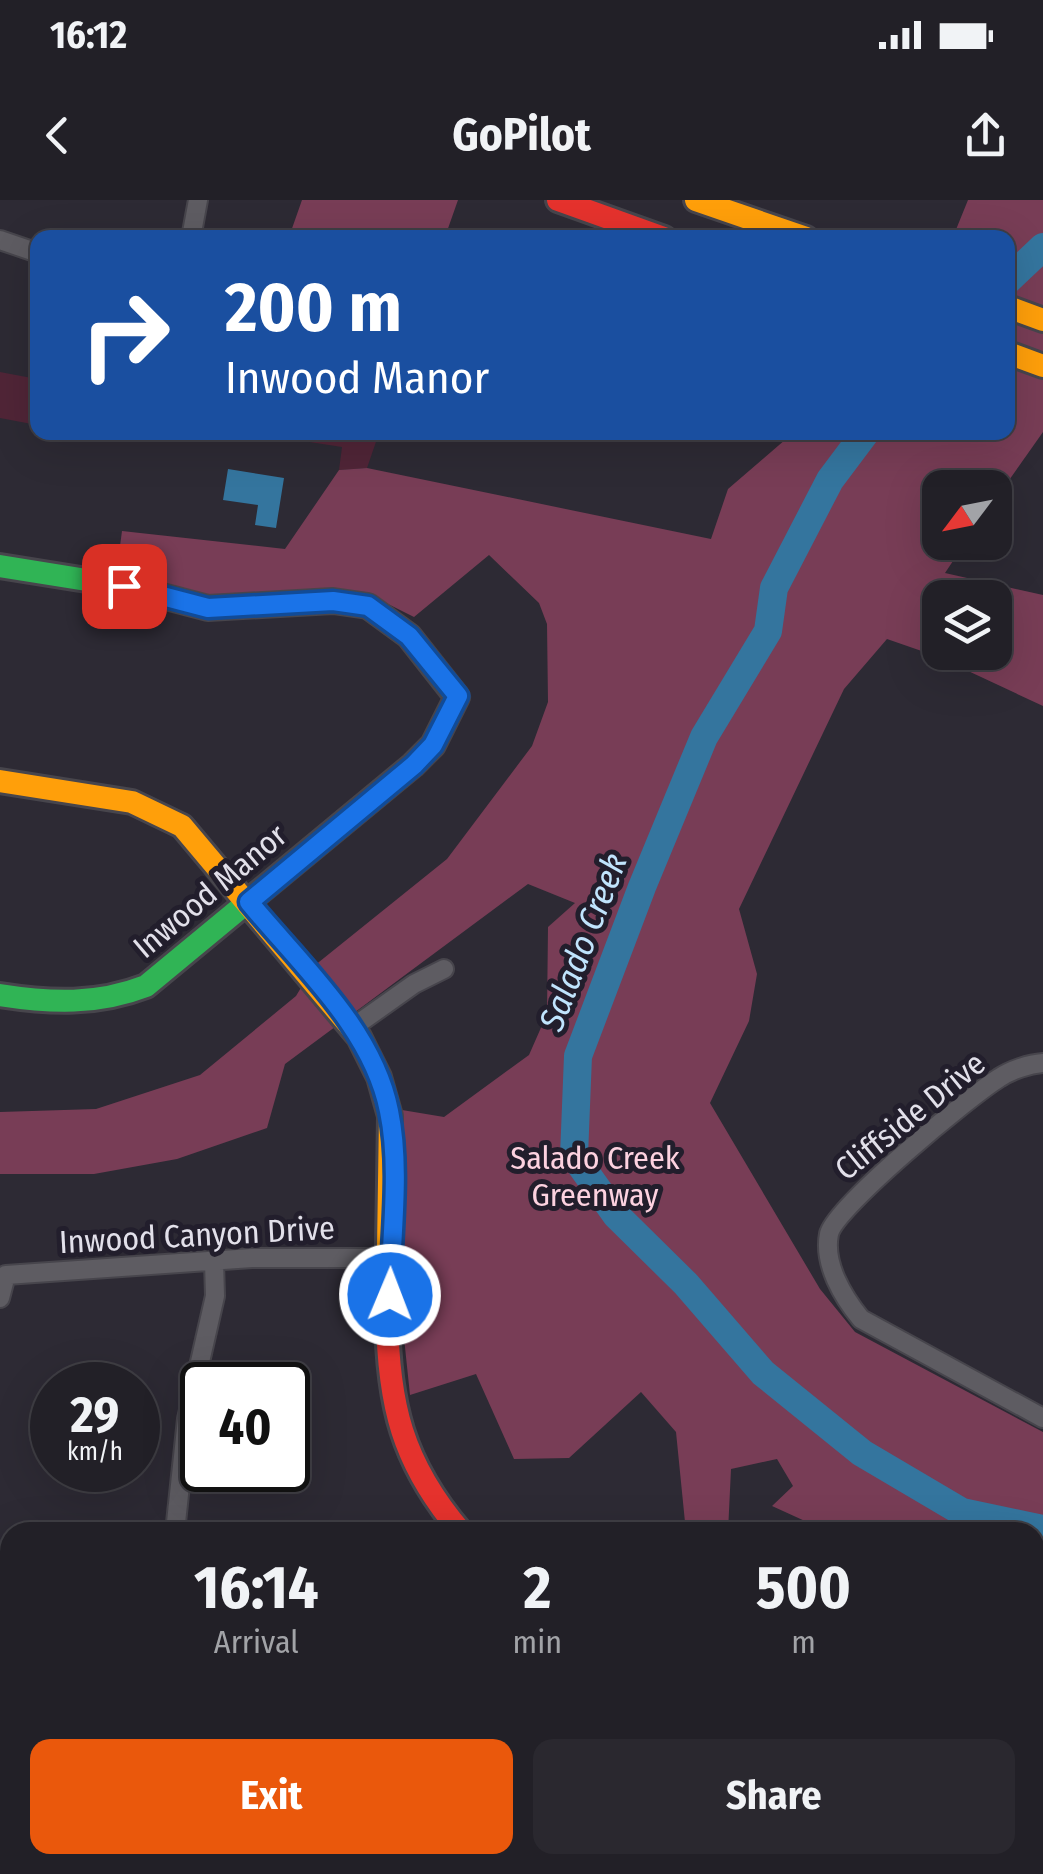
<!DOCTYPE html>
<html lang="en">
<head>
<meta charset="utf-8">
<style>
  :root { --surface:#222027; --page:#2a282f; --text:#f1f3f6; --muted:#a2a3a7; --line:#3f3e44; --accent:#ea580c }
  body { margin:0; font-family:"Fira Sans Condensed",sans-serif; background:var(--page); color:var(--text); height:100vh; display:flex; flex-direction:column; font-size:38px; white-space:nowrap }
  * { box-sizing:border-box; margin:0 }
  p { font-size:32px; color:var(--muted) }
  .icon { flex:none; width:55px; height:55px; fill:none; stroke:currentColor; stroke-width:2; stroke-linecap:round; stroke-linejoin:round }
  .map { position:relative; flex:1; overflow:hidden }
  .details { position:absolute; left:0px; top:1322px; width:1045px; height:352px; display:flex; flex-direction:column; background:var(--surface); border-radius:30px 30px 0 0; box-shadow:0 10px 40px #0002,0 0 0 2px var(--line) }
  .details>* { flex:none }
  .guide { position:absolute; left:30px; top:30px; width:985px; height:210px; border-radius:20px; box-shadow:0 10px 40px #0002,0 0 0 2px var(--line); background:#1a4fa0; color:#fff; overflow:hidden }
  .needle { width:65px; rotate:238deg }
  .fabs { position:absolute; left:922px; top:270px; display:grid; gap:20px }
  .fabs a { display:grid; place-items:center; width:90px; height:90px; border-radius:20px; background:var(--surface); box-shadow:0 10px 40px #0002,0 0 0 2px var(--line); font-size:50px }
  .speed { position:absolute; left:30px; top:1162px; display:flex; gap:20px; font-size:50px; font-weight:700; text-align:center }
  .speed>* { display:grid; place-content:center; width:130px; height:130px; border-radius:50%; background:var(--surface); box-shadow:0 10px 40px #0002,0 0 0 2px var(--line); line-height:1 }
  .speed small { font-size:25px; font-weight:400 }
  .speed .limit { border:5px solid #111; border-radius:15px; background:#fff; color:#111 }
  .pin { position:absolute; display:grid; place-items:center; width:85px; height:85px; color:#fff; margin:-42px; border-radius:20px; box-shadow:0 5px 15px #0006 }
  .me { position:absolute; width:110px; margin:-55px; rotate:1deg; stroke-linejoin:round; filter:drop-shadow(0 0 8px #0008) }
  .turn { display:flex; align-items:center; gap:35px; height:210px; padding:0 30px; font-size:45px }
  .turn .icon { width:130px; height:130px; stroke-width:2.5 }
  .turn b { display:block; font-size:70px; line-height:85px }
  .eta { display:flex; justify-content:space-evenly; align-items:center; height:170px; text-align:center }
  .eta b { font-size:60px; font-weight:700; line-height:70px }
  .primary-button { display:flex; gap:20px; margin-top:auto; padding:20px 30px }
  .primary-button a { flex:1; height:115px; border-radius:20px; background:var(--accent); color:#fff; font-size:40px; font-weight:700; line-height:115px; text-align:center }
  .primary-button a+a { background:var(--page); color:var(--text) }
  .status { display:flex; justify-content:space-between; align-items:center; height:70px; padding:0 50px; background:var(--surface); direction:ltr }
  .status svg { height:28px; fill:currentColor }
  header { display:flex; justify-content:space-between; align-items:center; height:130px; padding:0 30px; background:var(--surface); font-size:45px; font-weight:700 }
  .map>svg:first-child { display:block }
</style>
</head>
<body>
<div class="status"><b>16:12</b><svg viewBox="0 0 49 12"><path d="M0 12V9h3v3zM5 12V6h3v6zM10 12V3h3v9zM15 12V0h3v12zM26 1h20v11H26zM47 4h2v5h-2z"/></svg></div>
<header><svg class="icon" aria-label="back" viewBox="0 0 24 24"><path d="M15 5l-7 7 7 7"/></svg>GoPilot<svg class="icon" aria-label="share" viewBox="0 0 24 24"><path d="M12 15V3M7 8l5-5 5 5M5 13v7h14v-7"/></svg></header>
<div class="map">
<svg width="1043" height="1674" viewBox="0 0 1043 1674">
  <rect width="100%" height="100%" fill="#2d2a34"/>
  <path fill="#502537" d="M 0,172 L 37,179 L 37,225 L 0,218 Z
    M 251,233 L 379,233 L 367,268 L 339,270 L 342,247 Z"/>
  <path fill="#783d56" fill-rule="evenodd" d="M 302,0 L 458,0 L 445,37 L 289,37 Z
    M 968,0 L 1043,0 L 1043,232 L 995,300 L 995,288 L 940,288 L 940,342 L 965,343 L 945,373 L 1043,395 L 1043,506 L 936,456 L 887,439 L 844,489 L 739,709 L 757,774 L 749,821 L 710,903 L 820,1089 L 855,1132 L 1043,1232 L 1043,1674 L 994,1674 L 993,1665 L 1035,1665 L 1035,1332 L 829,1332 L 772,1306 L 793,1286 L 777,1259 L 731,1269 L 728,1332 L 686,1332 L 676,1232 L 641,1192 L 569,1258 L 514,1259 L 476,1174 L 410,1195 L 401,1109 L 402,910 L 444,917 L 529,855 L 547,814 L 548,727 L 575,703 L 528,684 L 285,864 L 267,928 L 177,959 L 94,974 L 0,974 L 0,912 L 96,909 L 200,875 L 296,796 L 314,766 L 447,659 L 532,546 L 548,502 L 547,424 L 539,403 L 489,355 L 414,417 L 376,398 L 199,402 L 116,376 L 122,331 L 285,349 L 339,270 L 367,268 L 711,339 L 728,289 L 793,233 L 1008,232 L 1008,38 L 953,37 ZM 940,398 L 995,398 L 995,452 L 940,452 Z"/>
  <path fill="#34759e" d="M 228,269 L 284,278 L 276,328 L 255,325 L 258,305 L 223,300 Z"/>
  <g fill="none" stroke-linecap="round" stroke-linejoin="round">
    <path stroke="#34759e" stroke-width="28" d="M 1008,80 L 1043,47
      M 866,232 L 830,280 L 774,388 L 768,431 L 704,537 L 642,687 L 578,856 L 574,956 L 616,1015 L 686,1084 L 763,1173 L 862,1253 L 962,1312 L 1043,1329"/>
    <g stroke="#47454c" stroke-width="22">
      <path id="street" d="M 191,38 L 198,0
        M 0,40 L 38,53
        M 352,828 L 414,784 L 444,769
        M 1043,863 C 1029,864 1011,870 999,878 C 970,896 835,1007 829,1034 C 823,1064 843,1097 861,1119 L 1043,1218
        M 0,1098 L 6,1075 L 252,1058 L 390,1058
        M 175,1332 L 187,1219 L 215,1096 L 214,1061
        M 0,1619 L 10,1624
        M 86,1665 L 103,1674
        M 618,1665 L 619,1674
        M 871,1665 L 872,1674
        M 175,1674 L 180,1665
        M 415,1674 L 420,1665"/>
    </g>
    <g stroke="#47454c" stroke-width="28">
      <path id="fast" d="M 0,366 L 124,386 L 208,408 L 333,401 L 368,406 L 409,436 L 457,497 L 433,545 L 413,565 L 146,786 C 97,805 51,803 0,795"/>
    </g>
    <g stroke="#47454c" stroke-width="28">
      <path id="slow" d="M 696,0 L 806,38
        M 1008,107 L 1043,120
        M 1008,153 L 1043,166
        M 0,581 L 132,602 L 182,626 L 359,837 L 379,877 L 390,916 L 387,1114"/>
    </g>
    <g stroke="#47454c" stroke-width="28">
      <path id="jam" d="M 558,0 L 664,38
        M 387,1114 C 388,1204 402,1263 461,1332"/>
    </g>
    <use href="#street" stroke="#5e5c62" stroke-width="18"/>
    <use href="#fast" stroke="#30b455" stroke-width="22"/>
    <use href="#slow" stroke="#ff9f0a" stroke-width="22"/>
    <use href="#jam" stroke="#e5322d" stroke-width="22"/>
  </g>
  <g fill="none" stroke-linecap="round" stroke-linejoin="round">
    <g stroke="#114b97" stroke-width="25">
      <path id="route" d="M 124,386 L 208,408 L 333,401 L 368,406 L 409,436 L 458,496 L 433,545 L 414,565 L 249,702 C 300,764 373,829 389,911 C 401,969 391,1036 390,1095"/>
    </g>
    <use href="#route" stroke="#1a73e8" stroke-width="18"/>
  </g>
  <g text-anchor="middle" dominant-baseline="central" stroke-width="10" stroke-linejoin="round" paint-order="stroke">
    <g font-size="32" fill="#e2e0ea" stroke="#221e2c">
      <text transform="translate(210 691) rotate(-40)">Inwood Manor</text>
      <text transform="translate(910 916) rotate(-39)">Cliffside Drive</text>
      <text transform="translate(197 1035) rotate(-3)">Inwood Canyon Drive</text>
    </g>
    <g font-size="32" fill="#fdd2e0" stroke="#221e2c">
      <text x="595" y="958">Salado Creek<tspan x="595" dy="37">Greenway</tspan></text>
    </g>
    <g font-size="35" font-style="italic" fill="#c0e4fd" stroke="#221e2c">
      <text transform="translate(583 742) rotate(-69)">Salado Creek</text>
    </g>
  </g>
</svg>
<div class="fabs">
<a><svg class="needle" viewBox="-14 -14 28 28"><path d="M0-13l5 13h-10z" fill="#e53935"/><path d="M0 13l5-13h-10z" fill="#a2a3a7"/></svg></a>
<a><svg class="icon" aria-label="layers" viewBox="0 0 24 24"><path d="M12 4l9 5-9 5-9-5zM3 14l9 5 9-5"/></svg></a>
</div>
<div class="speed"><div>29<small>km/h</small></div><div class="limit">40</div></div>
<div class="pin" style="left:124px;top:386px;background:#d93025"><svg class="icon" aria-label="arrive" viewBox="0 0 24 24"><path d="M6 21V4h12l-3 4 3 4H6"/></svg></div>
<svg class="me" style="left:390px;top:1095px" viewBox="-20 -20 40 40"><circle r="17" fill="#1a73e8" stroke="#fff" stroke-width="3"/><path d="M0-11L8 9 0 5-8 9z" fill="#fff"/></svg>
<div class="guide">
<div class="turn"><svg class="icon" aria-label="right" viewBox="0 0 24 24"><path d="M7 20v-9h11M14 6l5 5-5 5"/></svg><div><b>200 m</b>Inwood Manor</div></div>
</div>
<section class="details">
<div class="eta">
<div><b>16:14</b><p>Arrival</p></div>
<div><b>2</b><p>min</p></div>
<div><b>500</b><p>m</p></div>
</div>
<div class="primary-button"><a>Exit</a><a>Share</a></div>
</section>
</div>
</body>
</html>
